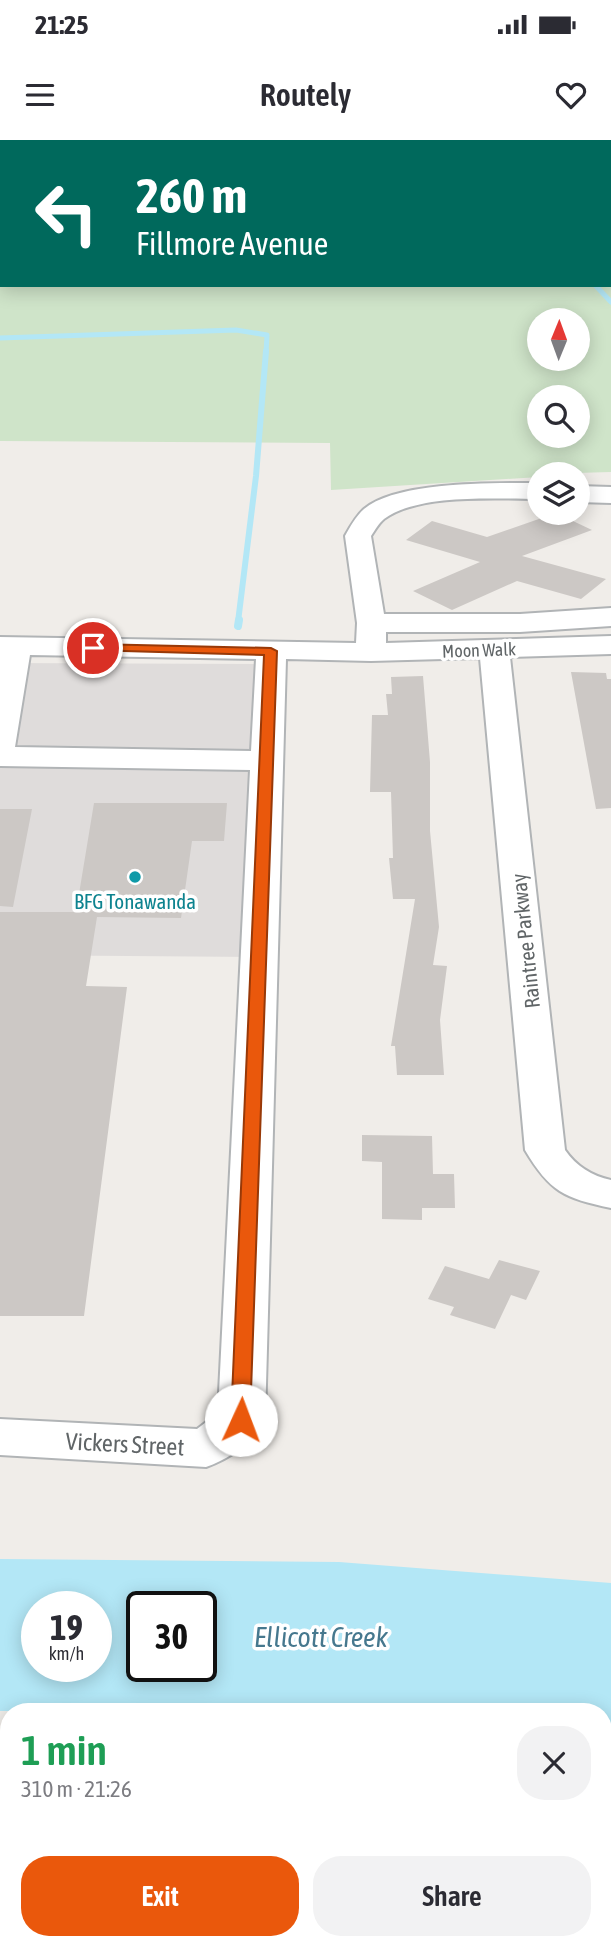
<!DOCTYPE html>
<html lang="en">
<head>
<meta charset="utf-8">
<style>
  :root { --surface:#fff; --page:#f2f2f3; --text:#2b2b33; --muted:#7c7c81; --accent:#ea580c }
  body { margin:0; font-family:"Asap Condensed",sans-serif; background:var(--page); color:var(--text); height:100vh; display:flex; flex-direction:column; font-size:26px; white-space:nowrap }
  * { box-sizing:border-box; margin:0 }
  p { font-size:23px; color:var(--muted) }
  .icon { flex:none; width:38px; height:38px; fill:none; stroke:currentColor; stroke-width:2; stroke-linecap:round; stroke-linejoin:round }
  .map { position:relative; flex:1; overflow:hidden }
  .details { position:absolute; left:0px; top:1563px; width:612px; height:247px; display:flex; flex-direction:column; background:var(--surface); border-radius:28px 28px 0 0; box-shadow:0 4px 18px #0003 }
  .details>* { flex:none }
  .top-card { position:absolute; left:0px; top:0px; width:612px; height:147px; box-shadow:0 4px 18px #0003; background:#00695c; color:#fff; overflow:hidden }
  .needle { width:46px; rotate:1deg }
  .buttons { position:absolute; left:527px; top:168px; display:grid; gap:14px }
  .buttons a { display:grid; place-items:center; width:63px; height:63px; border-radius:50%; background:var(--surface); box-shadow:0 4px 18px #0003; font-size:35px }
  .speed { position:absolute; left:21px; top:1451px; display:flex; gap:14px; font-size:35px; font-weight:700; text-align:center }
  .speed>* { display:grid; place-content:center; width:91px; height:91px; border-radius:50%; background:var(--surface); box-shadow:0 4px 18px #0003; line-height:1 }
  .speed small { font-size:18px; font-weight:400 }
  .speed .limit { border:4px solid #111; border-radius:10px; background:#fff; color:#111 }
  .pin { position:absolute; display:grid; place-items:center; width:60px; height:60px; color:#fff; margin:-30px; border:4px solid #fff; border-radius:50%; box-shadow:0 2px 7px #0007 }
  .me { position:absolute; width:77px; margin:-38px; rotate:2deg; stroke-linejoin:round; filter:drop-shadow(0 0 5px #0008) }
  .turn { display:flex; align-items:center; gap:24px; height:147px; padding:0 21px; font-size:32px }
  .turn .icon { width:91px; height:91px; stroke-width:2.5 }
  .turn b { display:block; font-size:49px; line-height:60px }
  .round { display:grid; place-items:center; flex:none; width:74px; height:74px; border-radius:28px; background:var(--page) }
  .summary { display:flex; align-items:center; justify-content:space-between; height:119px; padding:0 21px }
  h1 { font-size:42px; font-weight:600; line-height:52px; color:#1e9e55 }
  .cta { display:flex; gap:14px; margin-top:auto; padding:14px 21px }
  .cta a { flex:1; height:80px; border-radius:28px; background:var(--accent); color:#fff; font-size:28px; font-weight:600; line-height:80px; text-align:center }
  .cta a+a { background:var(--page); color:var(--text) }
  .status { display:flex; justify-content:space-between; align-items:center; height:49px; padding:0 35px; background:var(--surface); direction:ltr }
  .status svg { height:19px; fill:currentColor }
  header { display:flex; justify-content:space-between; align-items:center; height:91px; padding:0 21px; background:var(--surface); font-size:32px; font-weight:600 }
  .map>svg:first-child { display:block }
</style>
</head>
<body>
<div class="status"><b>21:25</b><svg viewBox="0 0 49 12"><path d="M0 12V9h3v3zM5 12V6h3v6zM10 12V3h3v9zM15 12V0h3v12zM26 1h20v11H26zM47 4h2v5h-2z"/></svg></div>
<header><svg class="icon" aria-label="menu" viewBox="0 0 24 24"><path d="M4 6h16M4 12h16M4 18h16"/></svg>Routely<svg class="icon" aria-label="heart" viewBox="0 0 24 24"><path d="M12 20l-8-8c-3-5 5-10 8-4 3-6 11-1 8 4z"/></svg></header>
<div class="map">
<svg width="611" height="1808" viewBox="0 0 611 1808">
  <rect width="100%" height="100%" fill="#f0ede9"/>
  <path fill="#dfdcdb" d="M 0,523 L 272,524 L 257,817 L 0,815 Z"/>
  <path fill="#cfe4c9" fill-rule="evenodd" d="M 0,30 L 2,145 L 611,145 L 611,68 L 611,332 L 539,334 L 539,337 L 331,350 L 330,303 L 0,301 ZM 539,180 L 578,180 L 578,219 L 539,219 ZM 539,257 L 578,257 L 578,296 L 539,296 Z"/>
  <path fill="#b3e7f6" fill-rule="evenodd" d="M 0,1419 L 339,1422 L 611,1443 L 611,1586 L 604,1586 L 604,1572 L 0,1571 ZM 37,1466 L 96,1466 L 96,1526 L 37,1526 ZM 142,1466 L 201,1466 L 201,1526 L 142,1526 Z"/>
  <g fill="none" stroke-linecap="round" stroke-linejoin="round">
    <path stroke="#b3e7f6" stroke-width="5" d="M 595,145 L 611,162
      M 0,198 L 236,190 L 267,195 L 266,213"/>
    <path stroke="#b3e7f6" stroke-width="6" d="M 238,482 L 256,336 L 266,211"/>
    <path stroke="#b3e7f6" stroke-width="8" d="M 238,486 L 239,480"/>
  </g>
  <path fill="#ccc8c5" d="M 556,373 L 592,390 L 522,416 L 606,439 L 581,459 L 517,441 L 452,470 L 413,451 L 480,422 L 406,400 L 432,381 L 487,397 Z
    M 571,532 L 606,533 L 607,539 L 611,539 L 611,668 L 596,669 Z
    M 423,536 L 430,622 L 430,691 L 439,787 L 433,825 L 447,826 L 440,880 L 444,935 L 397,935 L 395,906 L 391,906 L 415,759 L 393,759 L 389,718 L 393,718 L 391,652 L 370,652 L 372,575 L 388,575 L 386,554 L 392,554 L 391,537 Z
    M 94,663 L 227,663 L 224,701 L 192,701 L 181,778 L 97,777 L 86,846 L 127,847 L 84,1176 L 0,1176 L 0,772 L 76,772 Z
    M 0,669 L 32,669 L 13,767 L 0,766 Z
    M 362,995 L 432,996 L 433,1034 L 454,1034 L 455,1068 L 422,1068 L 422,1080 L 382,1079 L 382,1022 L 362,1021 Z
    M 499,1120 L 540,1131 L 526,1160 L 511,1155 L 495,1189 L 450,1175 L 454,1167 L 428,1159 L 445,1126 L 489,1139 Z"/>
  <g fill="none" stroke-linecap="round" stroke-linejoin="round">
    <g stroke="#b1b4b6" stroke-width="4">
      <path id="minor" d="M 296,0 L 339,0 L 340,2 L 297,2 Z
        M 539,343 L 539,359 C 497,359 419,353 384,379 C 379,383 375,390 371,396 L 384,474 L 520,474 L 611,468 L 611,486 L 520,492 L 386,492 L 386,503 L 611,496 L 611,514 L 510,517 L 565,1010 C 576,1026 592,1036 611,1040 L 611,1068 C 564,1058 550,1052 525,1010 L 480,518 L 371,521 L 286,519 L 265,1281 C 253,1303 229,1319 206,1327 L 0,1315 L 0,1279 L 197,1289 L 218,1273 L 250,630 L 0,626 L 0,497 L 356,503 L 357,483 L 345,396 C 350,387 356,376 364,369 C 397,341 496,343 539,343 ZM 30,515 L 256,519 L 251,611 L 15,607 Z
        M 578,346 L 611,347 L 611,363 L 578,362 Z
        M 604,1639 L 611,1639 L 611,1689 L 604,1689 Z
        M 9,1654 L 9,1706 L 0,1707 L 0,1655 Z
        M 154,1801 L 212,1801 L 213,1808 L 153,1808 Z"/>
    </g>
    <use href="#minor" fill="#fff" fill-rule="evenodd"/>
  </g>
  <path fill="#ea580c" stroke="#983908" stroke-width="2" d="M 93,504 L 271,508 L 277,511 L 250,1280 L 248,1286 L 241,1288 L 234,1286 L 231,1280 L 264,515 L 89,510 L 89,505 Z"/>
  <circle fill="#0f9aa8" stroke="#fff" stroke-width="2.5" cx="135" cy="737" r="7"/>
  <g text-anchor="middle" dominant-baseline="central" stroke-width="7" stroke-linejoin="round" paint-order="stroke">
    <g font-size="18" fill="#606567" stroke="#fff">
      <text transform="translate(479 510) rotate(-2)">Moon Walk</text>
    </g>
    <g font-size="21" fill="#0d838f" stroke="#fff">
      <text x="135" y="761">BFG Tonawanda</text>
    </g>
    <g font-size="21" fill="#606567" stroke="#fff">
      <text transform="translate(525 801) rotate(-96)">Raintree Parkway</text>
    </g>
    <g font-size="24" fill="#606567" stroke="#fff">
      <text transform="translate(125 1304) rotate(3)">Vickers Street</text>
    </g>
    <g font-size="28" font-style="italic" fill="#46788e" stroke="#fff">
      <text x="321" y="1497">Ellicott Creek</text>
    </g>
  </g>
</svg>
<div class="buttons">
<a><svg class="needle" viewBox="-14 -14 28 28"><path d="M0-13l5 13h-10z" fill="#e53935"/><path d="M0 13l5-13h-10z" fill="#7c7c81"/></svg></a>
<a><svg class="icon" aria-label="search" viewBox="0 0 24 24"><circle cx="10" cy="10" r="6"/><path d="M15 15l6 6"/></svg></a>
<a><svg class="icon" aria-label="layers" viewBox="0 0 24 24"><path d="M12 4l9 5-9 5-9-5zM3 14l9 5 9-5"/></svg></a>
</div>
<div class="speed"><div>19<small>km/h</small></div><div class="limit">30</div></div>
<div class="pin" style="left:93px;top:508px;background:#d93025"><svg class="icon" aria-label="arrive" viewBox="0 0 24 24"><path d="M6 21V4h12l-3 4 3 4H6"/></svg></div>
<svg class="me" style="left:241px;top:1280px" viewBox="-20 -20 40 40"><circle r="19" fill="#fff"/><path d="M0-13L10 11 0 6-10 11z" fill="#ea580c"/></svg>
<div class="top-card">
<div class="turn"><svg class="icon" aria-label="left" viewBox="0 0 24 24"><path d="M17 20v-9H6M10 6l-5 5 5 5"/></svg><div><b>260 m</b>Fillmore Avenue</div></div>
</div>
<section class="details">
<div class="summary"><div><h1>1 min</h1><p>310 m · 21:26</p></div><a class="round"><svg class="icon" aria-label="close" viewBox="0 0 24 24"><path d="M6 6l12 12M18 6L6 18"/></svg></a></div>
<div class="cta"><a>Exit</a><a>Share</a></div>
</section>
</div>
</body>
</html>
